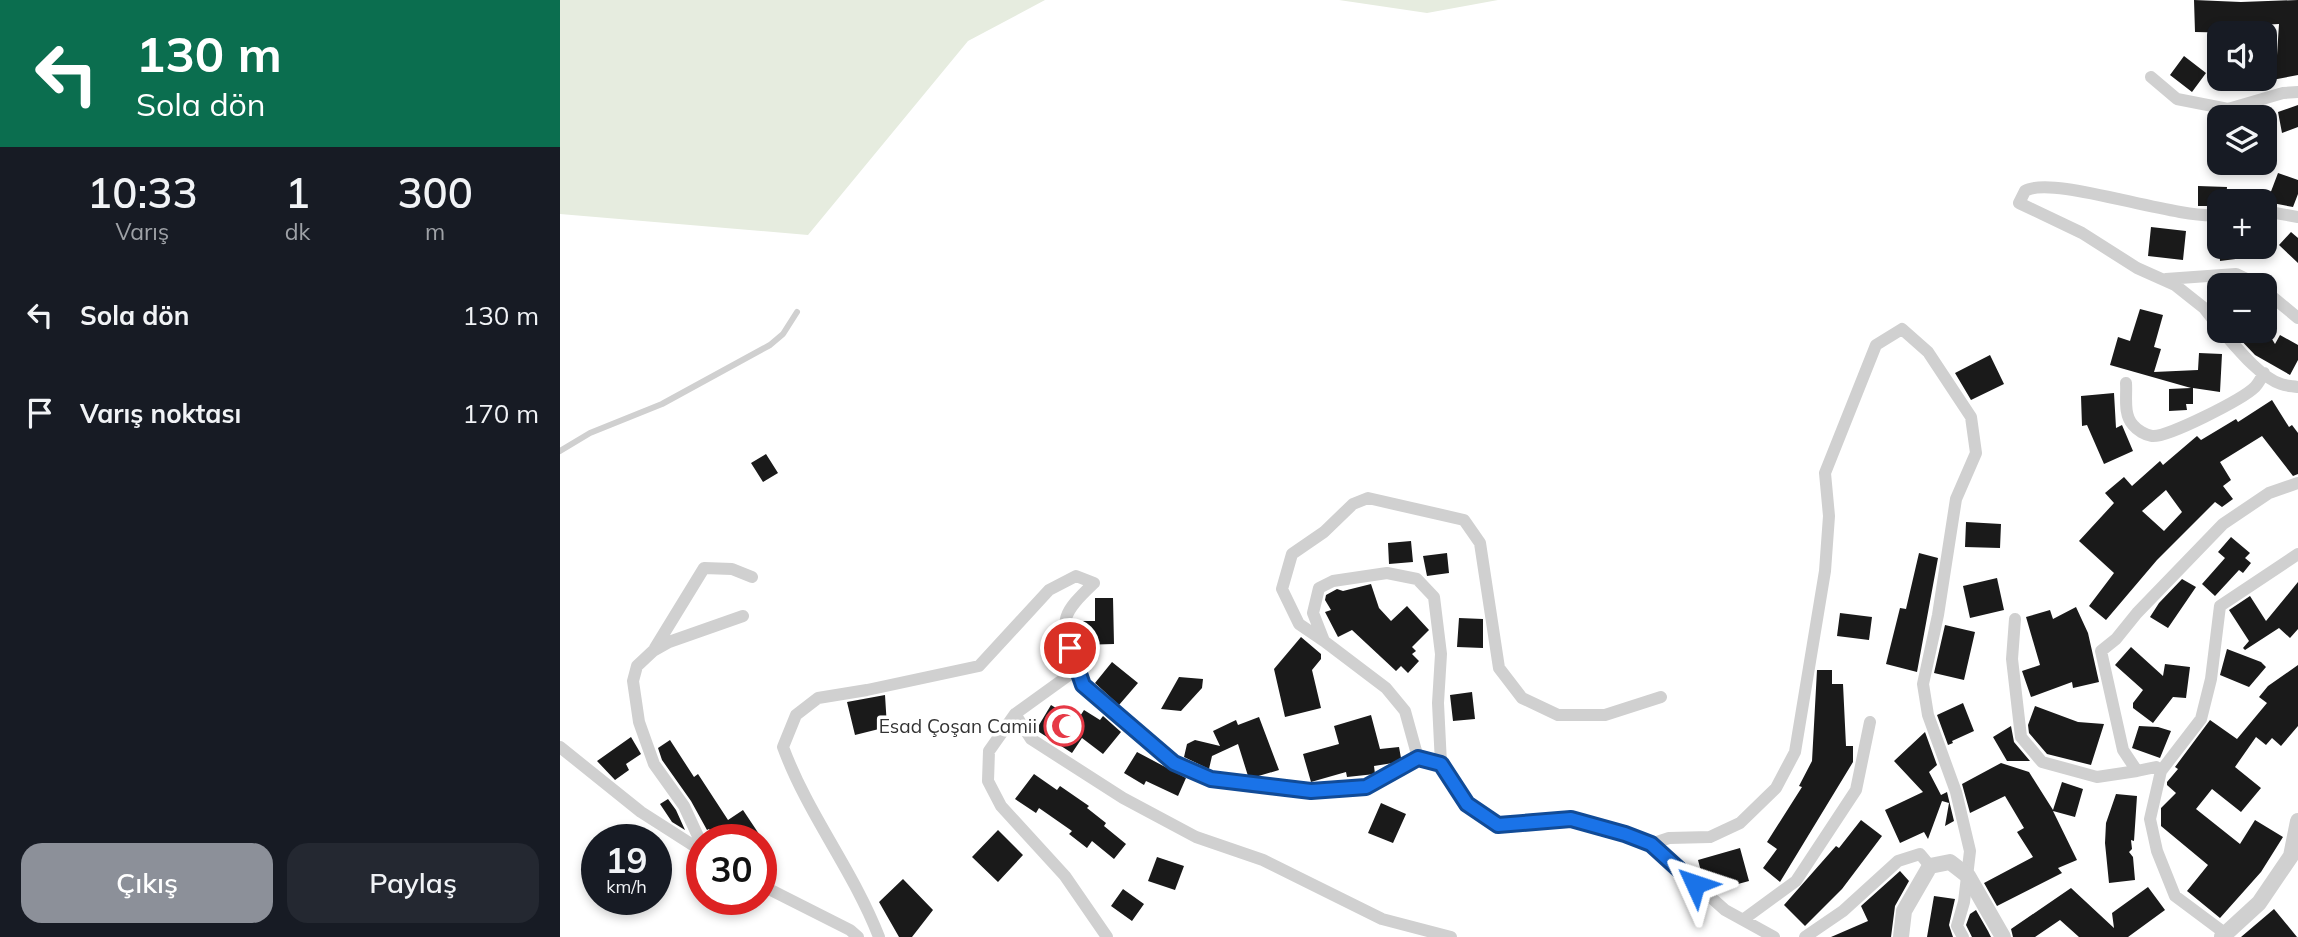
<!DOCTYPE html>
<html lang="tr">
<head>
<meta charset="utf-8">
<style>
  :root { --surface:#171b24; --page:#242831; --text:#f1f3f6; --muted:#9ea1a6; --accent:#8c9099 }
  body { margin:0; font-family:Mulish,sans-serif; background:var(--page); color:var(--text); height:100vh; display:flex; flex-direction:column; font-size:26px; white-space:nowrap }
  * { box-sizing:border-box; margin:0 }
  p { font-size:23px; color:var(--muted) }
  .icon { flex:none; width:38px; height:38px; fill:none; stroke:currentColor; stroke-width:2; stroke-linecap:round; stroke-linejoin:round }
  .map { position:relative; flex:1; overflow:hidden }
  .side { display:flex; flex-direction:column; background:var(--surface); width:560px }
  .side>* { flex:none }
  .hud { background:#0b6e4f; color:#fff; overflow:hidden }
  .controls { position:absolute; left:1647px; top:21px; display:grid; gap:14px }
  .controls a { display:grid; place-items:center; width:70px; height:70px; border-radius:14px; background:var(--surface); box-shadow:0 4px 10px #0003; font-size:35px }
  .speed { position:absolute; left:21px; top:824px; display:flex; gap:14px; font-size:35px; font-weight:700; text-align:center }
  .speed>* { display:grid; place-content:center; width:91px; height:91px; border-radius:50%; background:var(--surface); box-shadow:0 4px 10px #0003; line-height:1 }
  .speed small { font-size:18px; font-weight:400 }
  .speed .limit { border:10px solid #d22; background:#fff; color:#111 }
  .pin { position:absolute; display:grid; place-items:center; width:60px; height:60px; color:#fff; margin:-30px; border:4px solid #fff; border-radius:50%; box-shadow:0 2px 7px #0007 }
  .me { position:absolute; width:77px; margin:-38px; rotate:312deg; stroke-linejoin:round; filter:drop-shadow(0 0 5px #0008) }
  .turn { display:flex; align-items:center; gap:24px; height:147px; padding:0 21px; font-size:32px }
  .turn .icon { width:91px; height:91px; stroke-width:2.5 }
  .turn b { display:block; font-size:49px; line-height:60px }
  .eta { display:flex; justify-content:space-evenly; align-items:center; height:119px; text-align:center }
  .eta b { font-size:42px; font-weight:600; line-height:49px }
  .button { display:flex; gap:14px; margin-top:auto; padding:14px 21px }
  .button a { flex:1; height:80px; border-radius:21px; background:var(--accent); color:#fff; font-size:28px; font-weight:600; line-height:80px; text-align:center }
  .button a+a { background:var(--page); color:var(--text) }
  ul { padding:0; list-style:none }
  li { display:flex; align-items:center; gap:21px; height:98px; padding:0 21px }
  li div { flex:1 }
  li b { display:block; font-size:26px }
  li em { font-style:normal }
  main { display:flex; flex:1; min-height:0 }
  .map>svg:first-child { display:block }
</style>
</head>
<body>
<main>
<section class="side">
<div class="hud">
<div class="turn"><svg class="icon" aria-label="left" viewBox="0 0 24 24"><path d="M17 20v-9H6M10 6l-5 5 5 5"/></svg><div><b>130 m</b>Sola dön</div></div>
</div>
<div class="eta">
<div><b>10:33</b><p>Varış</p></div>
<div><b>1</b><p>dk</p></div>
<div><b>300</b><p>m</p></div>
</div>
<ul>
<li><svg class="icon" aria-label="left" viewBox="0 0 24 24"><path d="M17 20v-9H6M10 6l-5 5 5 5"/></svg><div><b>Sola dön</b></div><em>130 m</em></li>
<li><svg class="icon" aria-label="arrive" viewBox="0 0 24 24"><path d="M6 21V4h12l-3 4 3 4H6"/></svg><div><b>Varış noktası</b></div><em>170 m</em></li>
</ul>
<div class="button"><a>Çıkış</a><a>Paylaş</a></div>
</section>
<div class="map">
<svg width="1738" height="937" viewBox="0 0 1738 937">
  <rect width="100%" height="100%" fill="#fff"/>
  <path fill="#e6ecdf" d="M 0,0 L 485,0 L 408,41 L 248,235 L 0,214 Z
    M 779,0 L 938,0 L 867,13 Z"/>
  <path fill="#1a1a1a" fill-rule="evenodd" d="M 1634,0 L 1681,2 L 1738,0 L 1738,75 L 1712,80 L 1708,57 L 1717,55 L 1719,24 L 1681,26 L 1682,33 L 1635,32 Z
    M 1624,56 L 1646,73 L 1632,92 L 1610,75 Z
    M 1738,105 L 1738,127 L 1722,133 L 1718,112 Z
    M 1718,173 L 1738,180 L 1738,194 L 1733,207 L 1707,202 Z
    M 1638,186 L 1667,187 L 1666,201 L 1659,201 L 1659,206 L 1638,206 Z
    M 1591,227 L 1626,231 L 1623,260 L 1588,256 Z
    M 1731,232 L 1738,238 L 1738,263 L 1719,245 Z
    M 1659,247 L 1706,247 L 1707,255 L 1660,261 Z
    M 1580,309 L 1603,315 L 1594,347 L 1601,349 L 1594,372 L 1638,370 L 1639,353 L 1662,354 L 1660,392 L 1633,388 L 1633,404 L 1626,404 L 1627,410 L 1609,411 L 1609,389 L 1631,388 L 1550,365 L 1558,337 L 1570,341 Z
    M 1685,331 L 1707,331 L 1715,344 L 1720,335 L 1738,345 L 1738,360 L 1730,375 L 1695,355 L 1677,336 Z
    M 1430,355 L 1444,384 L 1411,400 L 1395,373 Z
    M 1554,393 L 1556,428 L 1562,425 L 1573,451 L 1544,464 L 1527,425 L 1522,426 L 1521,396 Z
    M 1712,400 L 1729,427 L 1732,425 L 1738,433 L 1738,474 L 1733,476 L 1702,436 L 1660,462 L 1671,480 L 1663,486 L 1673,499 L 1662,507 L 1655,502 L 1597,560 L 1546,620 L 1529,606 L 1554,573 L 1519,541 L 1554,503 L 1545,493 L 1564,477 L 1572,486 L 1600,461 L 1603,465 L 1637,436 L 1641,440 L 1676,419 L 1678,422 ZM 1606,490 L 1622,512 L 1604,531 L 1582,511 Z
    M 206,454 L 218,473 L 203,482 L 191,463 Z
    M 1406,522 L 1441,524 L 1440,548 L 1405,547 Z
    M 1671,537 L 1690,553 L 1685,558 L 1691,563 L 1683,573 L 1679,570 L 1655,596 L 1642,584 L 1665,558 L 1658,552 Z
    M 851,541 L 853,562 L 829,564 L 828,543 Z
    M 887,553 L 889,573 L 867,576 L 863,556 Z
    M 1359,553 L 1378,558 L 1357,672 L 1326,664 L 1340,608 L 1346,609 Z
    M 1437,578 L 1444,610 L 1410,618 L 1403,586 Z
    M 1622,579 L 1636,587 L 1608,628 L 1590,617 L 1599,603 Z
    M 1738,582 L 1738,629 L 1730,638 L 1719,628 L 1685,650 L 1683,648 L 1689,641 L 1669,610 L 1690,596 L 1706,621 Z
    M 811,584 L 819,608 L 831,621 L 847,606 L 869,630 L 852,647 L 856,651 L 852,654 L 859,661 L 848,673 L 841,666 L 836,671 L 792,630 L 778,637 L 765,612 L 771,610 L 765,600 L 766,595 L 777,589 L 783,591 Z
    M 535,598 L 553,598 L 554,644 L 519,645 L 519,621 L 535,621 Z
    M 1516,607 L 1528,633 L 1539,682 L 1513,688 L 1512,682 L 1471,697 L 1462,671 L 1480,665 L 1466,617 L 1490,610 L 1493,619 Z
    M 1280,613 L 1312,617 L 1309,640 L 1277,636 Z
    M 899,618 L 923,619 L 923,648 L 897,647 Z
    M 1385,625 L 1415,632 L 1404,680 L 1374,673 Z
    M 741,637 L 761,654 L 761,659 L 752,670 L 761,708 L 725,717 L 714,669 Z
    M 1571,647 L 1603,676 L 1605,664 L 1630,667 L 1626,698 L 1613,697 L 1593,723 L 1573,708 L 1573,703 L 1583,690 L 1555,665 Z
    M 1667,649 L 1701,662 L 1706,667 L 1689,687 L 1660,675 Z
    M 552,662 L 578,683 L 559,705 L 535,683 Z
    M 1738,665 L 1738,726 L 1721,746 L 1712,738 L 1706,745 L 1696,737 L 1675,767 L 1701,788 L 1681,812 L 1652,789 L 1636,809 L 1680,844 L 1695,820 L 1723,837 L 1701,872 L 1660,918 L 1627,891 L 1648,865 L 1601,826 L 1601,808 L 1616,793 L 1607,785 L 1607,782 L 1618,769 L 1615,767 L 1650,720 L 1677,739 L 1707,703 L 1699,697 L 1708,686 Z
    M 1257,670 L 1272,670 L 1272,684 L 1283,684 L 1286,746 L 1293,746 L 1293,762 L 1220,882 L 1203,868 L 1217,849 L 1207,842 L 1242,787 L 1239,786 L 1252,761 Z
    M 619,677 L 643,679 L 642,688 L 621,711 L 601,709 Z
    M 912,692 L 915,719 L 893,721 L 890,695 Z
    M 325,695 L 327,727 L 295,735 L 287,702 Z
    M 1403,703 L 1414,731 L 1392,741 L 1393,743 L 1388,745 L 1377,715 Z
    M 491,705 L 517,721 L 524,710 L 540,720 L 543,716 L 561,732 L 543,754 L 522,738 L 512,753 L 476,730 Z
    M 1475,706 L 1518,722 L 1544,724 L 1531,765 L 1487,754 L 1469,733 L 1468,725 Z
    M 811,715 L 820,749 L 839,747 L 841,758 L 833,763 L 814,766 L 815,774 L 787,777 L 786,772 L 751,782 L 743,754 L 779,744 L 774,726 Z
    M 699,717 L 719,770 L 695,777 L 688,776 L 678,744 L 652,756 L 649,769 L 624,757 L 627,744 L 635,740 L 660,746 L 653,731 L 676,720 L 678,725 Z
    M 1451,726 L 1454,742 L 1470,761 L 1447,761 L 1433,737 Z
    M 1579,726 L 1598,727 L 1611,731 L 1600,758 L 1572,748 Z
    M 1365,732 L 1377,765 L 1369,772 L 1381,795 L 1387,792 L 1394,821 L 1385,826 L 1389,803 L 1382,801 L 1368,839 L 1364,832 L 1340,843 L 1325,810 L 1363,792 L 1334,761 Z
    M 71,737 L 81,754 L 66,764 L 69,770 L 55,780 L 37,761 Z
    M 110,740 L 134,777 L 138,774 L 168,820 L 183,810 L 203,840 L 157,840 L 149,829 L 147,830 L 131,801 L 102,760 L 98,748 Z
    M 577,752 L 626,778 L 618,796 L 586,781 L 584,785 L 564,773 Z
    M 1441,763 L 1469,772 L 1493,810 L 1502,782 L 1523,789 L 1515,817 L 1493,811 L 1517,860 L 1498,868 L 1502,873 L 1437,906 L 1424,883 L 1473,857 L 1457,832 L 1464,828 L 1445,796 L 1410,813 L 1402,784 Z
    M 474,774 L 497,790 L 500,786 L 529,806 L 527,808 L 546,823 L 544,826 L 566,844 L 554,859 L 532,841 L 527,848 L 509,834 L 512,831 L 479,808 L 476,813 L 455,799 Z
    M 1556,794 L 1577,796 L 1574,841 L 1571,840 L 1572,849 L 1569,852 L 1573,857 L 1575,880 L 1549,883 L 1545,843 L 1546,823 Z
    M 108,799 L 116,810 L 125,830 L 112,822 L 100,804 Z
    M 821,803 L 846,814 L 833,843 L 808,833 Z
    M 1301,820 L 1322,836 L 1282,889 L 1245,926 L 1224,905 L 1276,846 L 1279,848 Z
    M 438,830 L 463,855 L 438,882 L 412,857 Z
    M 1180,848 L 1189,881 L 1156,890 L 1143,879 L 1138,860 Z
    M 597,857 L 624,866 L 615,890 L 588,881 Z
    M 1340,871 L 1349,881 L 1335,906 L 1331,937 L 1271,937 L 1308,921 L 1301,906 Z
    M 343,879 L 373,910 L 352,937 L 339,937 L 319,902 Z
    M 1588,887 L 1605,910 L 1568,937 L 1519,937 L 1500,920 L 1475,937 L 1453,937 L 1451,929 L 1511,888 L 1554,928 L 1552,913 Z
    M 563,889 L 584,904 L 572,921 L 551,906 Z
    M 1374,896 L 1395,899 L 1389,925 L 1393,937 L 1367,937 Z
    M 1714,909 L 1737,937 L 1681,937 Z
    M 1416,910 L 1428,931 L 1431,937 L 1412,937 L 1406,925 L 1410,914 Z"/>
  <g fill="none" stroke-linecap="round" stroke-linejoin="round">
    <path stroke="#d0d0d0" stroke-width="6" d="M 0,451 L 30,433 L 102,404 L 210,345 L 223,334 L 237,312"/>
    <path stroke="#d0d0d0" stroke-width="12" d="M 1591,77 L 1617,99 L 1668,109 L 1723,93 L 1738,92
      M 1704,211 L 1738,217
      M 1659,215 C 1615,220 1493,174 1465,191 L 1459,203 L 1522,233 L 1577,268 L 1615,285 L 1644,308 L 1659,327
      M 1606,279 L 1676,274 L 1699,285
      M 1704,290 L 1738,318
      M 1662,331 C 1676,347 1701,378 1721,384 C 1726,386 1733,386 1738,387
      M 1566,383 C 1567,396 1563,414 1573,425 C 1577,430 1585,435 1592,436 C 1607,438 1683,399 1695,387 C 1699,383 1701,378 1704,373
      M 1455,619 L 1452,659 L 1461,737 L 1482,762 L 1537,777 L 1577,771
      M 764,641 L 739,624 L 722,589 L 732,554 L 764,532 L 793,504 L 808,498 L 904,520 L 920,543 L 939,668 L 962,698 L 998,715 L 1045,715 L 1101,697
      M 95,648 L 144,568 L 172,569 L 192,577
      M 455,714 L 429,751 L 428,781 L 441,806 L 505,876 L 547,937
      M 0,747 L 81,812 L 142,851
      M 858,758 L 845,711 L 826,688 L 764,641 L 753,613 L 759,588 L 773,581 L 827,573 L 857,579 L 874,597 L 881,654 L 878,703 L 881,764
      M 1601,771 L 1596,767 L 1577,771 L 1563,750 L 1541,651 L 1556,639 L 1577,613 L 1663,524 L 1709,493 L 1738,483
      M 1091,844 L 1109,838 L 1150,837 L 1180,823 L 1216,788 L 1235,752 L 1265,571 L 1269,516 L 1265,473 L 1316,345 L 1342,329 L 1368,352 L 1411,417 L 1416,453 L 1396,499 L 1378,615 L 1363,684 L 1368,715 L 1396,792 L 1410,851 L 1404,902 L 1397,926 L 1403,937
      M 142,845 L 124,806 L 94,764 L 79,722 L 73,681 L 77,666 L 93,651 L 109,642 L 183,616
      M 201,885 L 290,930 L 298,937
      M 1184,919 L 1236,881 L 1296,790 L 1310,722
      M 1666,934 L 1615,896 L 1597,851 L 1590,819 L 1601,771 L 1641,719 L 1651,679 L 1660,606 L 1738,554
      M 319,937 C 293,870 248,815 223,747 L 236,715 L 258,698 L 307,690 L 419,666 L 489,590 L 516,576 L 534,583 C 495,620 503,620 516,670
      M 891,937 L 822,919 L 703,860 L 636,837 L 563,798 L 471,739 L 455,714 L 516,670 C 533,705 613,769 651,779 C 683,787 776,796 806,787 C 823,782 842,767 858,758 L 881,764 L 907,804 L 938,825 L 1011,819 L 1065,834 L 1091,844 L 1165,910 L 1214,937
      M 1245,937 L 1283,911 L 1338,861 L 1360,854 L 1370,866"/>
    <path stroke="#d0d0d0" stroke-width="16" d="M 1341,937 L 1344,911 L 1370,866 L 1390,862 L 1408,876 L 1443,937
      M 1662,937 L 1699,903 L 1731,856 L 1738,821"/>
  </g>
  <g fill="none" stroke-linecap="round" stroke-linejoin="round">
    <g stroke="#114b97" stroke-width="18">
      <path id="route" d="M 510,648 L 523,685 L 614,763 L 651,779 L 751,791 L 806,787 L 858,758 L 881,764 L 907,804 L 938,825 L 1011,819 L 1065,834 L 1091,844 L 1135,884"/>
    </g>
    <use href="#route" stroke="#1a73e8" stroke-width="12"/>
  </g>
  <defs>
    <g id="mosque-ring" transform="scale(2.0125)"><circle r="9.5" fill="#fff" stroke="#e63946" stroke-width="1.5"/><path d="M3.5-4.9A6 6 0 1 0 3.5 4.9A5 5 0 1 1 3.5-4.9Z" fill="#e63946"/></g>
  </defs>
  <g fill-rule="evenodd">
    <use href="#mosque-ring" x="504" y="726"/>
  </g>
  <g text-anchor="middle" dominant-baseline="central" stroke-width="7" stroke-linejoin="round" paint-order="stroke">
    <g font-size="19" fill="#333" stroke="#fff" text-anchor="end">
      <text x="477" y="726">Esad Çoşan Camii</text>
    </g>
  </g>
</svg>
<div class="controls">
<a><svg class="icon" aria-label="sound" viewBox="0 0 24 24"><path d="M4 9h4l5-4v14l-5-4H4zM17 9q2 3 0 6"/></svg></a>
<a><svg class="icon" aria-label="layers" viewBox="0 0 24 24"><path d="M12 4l9 5-9 5-9-5zM3 14l9 5 9-5"/></svg></a>
<a>+</a>
<a>−</a>
</div>
<div class="speed"><div>19<small>km/h</small></div><div class="limit">30</div></div>
<div class="pin" style="left:510px;top:648px;background:#d93025"><svg class="icon" aria-label="arrive" viewBox="0 0 24 24"><path d="M6 21V4h12l-3 4 3 4H6"/></svg></div>
<svg class="me" style="left:1135px;top:884px" viewBox="-20 -20 40 40"><path d="M0-17L14 15 0 8-14 15z" fill="#1a73e8" stroke="#fff" stroke-width="4"/></svg>
</div>
</main>
</body>
</html>
